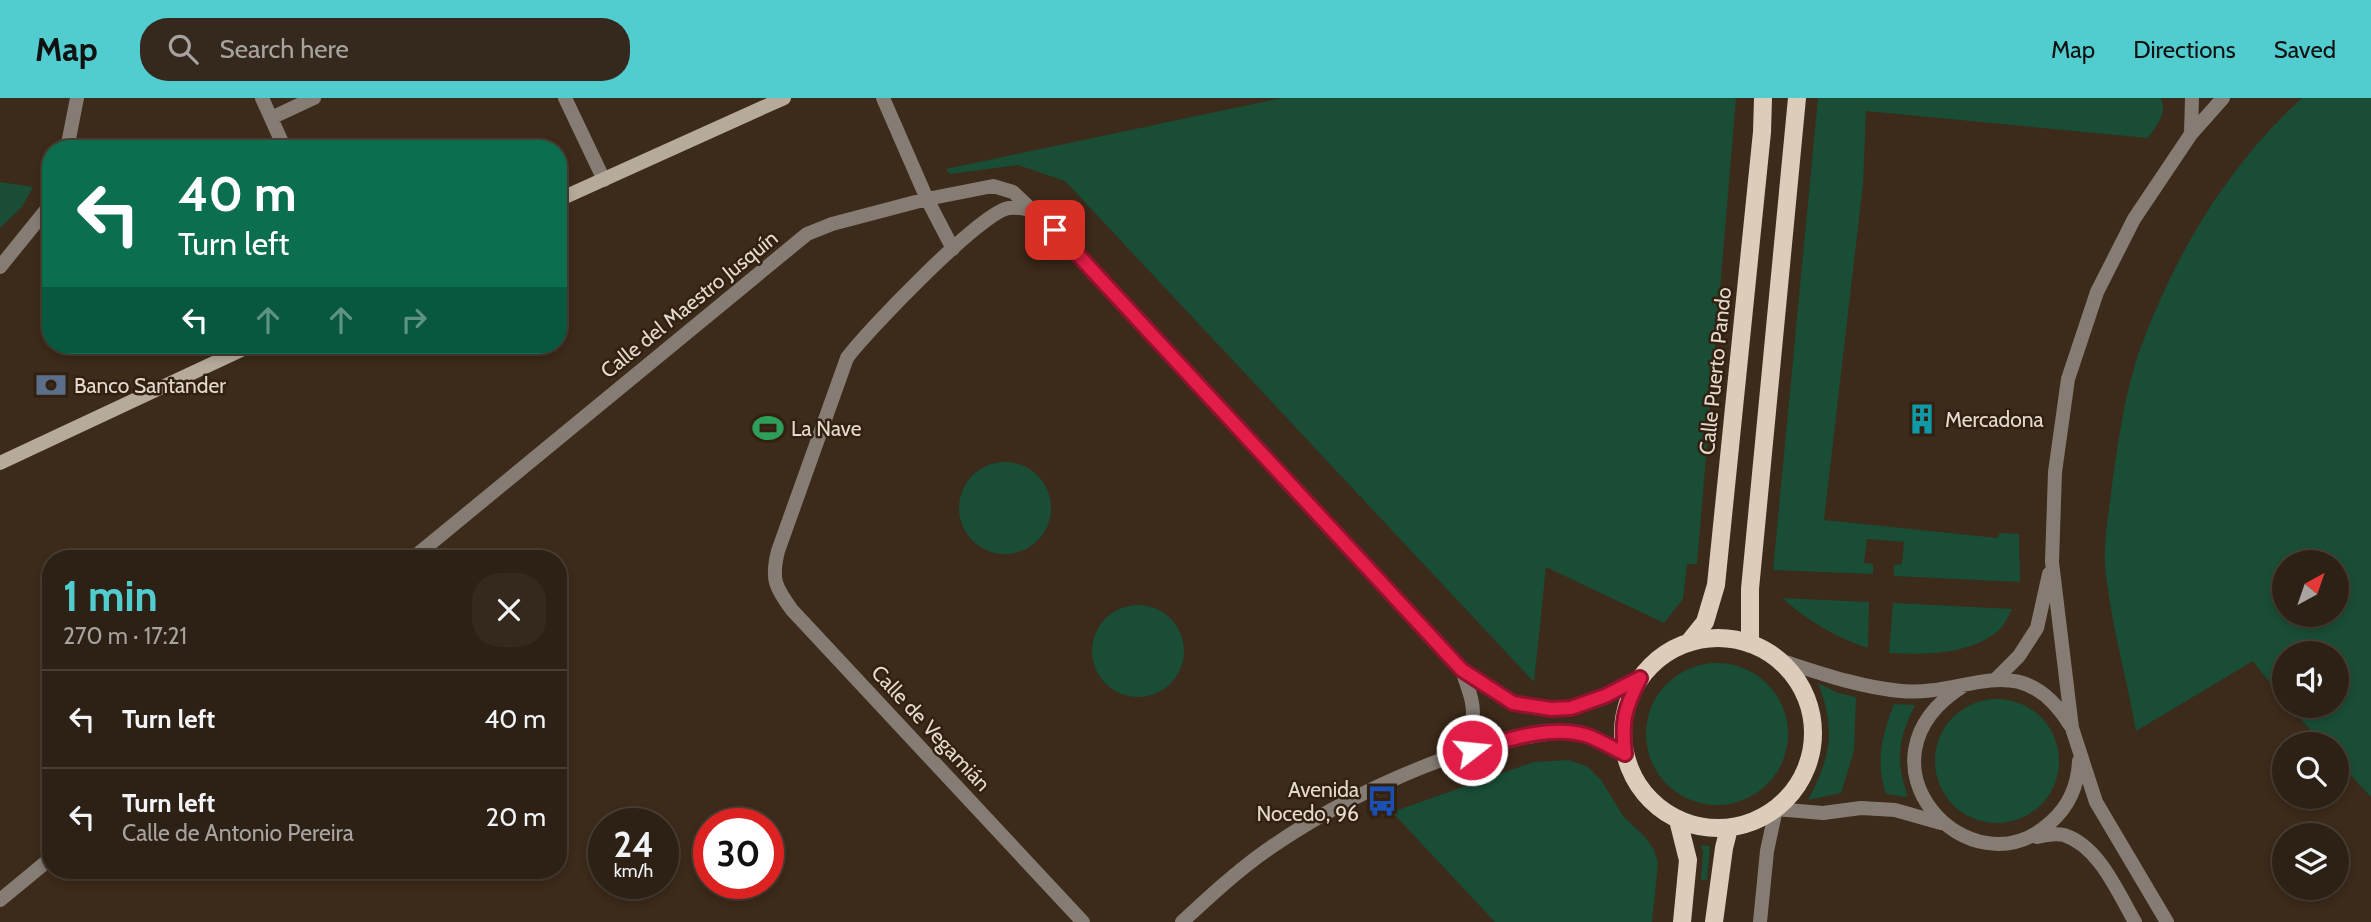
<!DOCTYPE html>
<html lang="en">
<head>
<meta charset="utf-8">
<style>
  :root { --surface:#2d2014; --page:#35281d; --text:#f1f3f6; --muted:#a7a3a0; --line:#483e34; --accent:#52cdcf }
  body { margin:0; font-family:Cabin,sans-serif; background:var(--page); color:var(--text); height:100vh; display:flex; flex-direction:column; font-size:26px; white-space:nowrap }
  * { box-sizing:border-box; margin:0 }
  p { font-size:23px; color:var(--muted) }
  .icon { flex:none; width:38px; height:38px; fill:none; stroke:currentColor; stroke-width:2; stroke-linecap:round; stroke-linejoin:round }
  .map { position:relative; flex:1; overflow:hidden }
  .sheet { position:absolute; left:42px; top:452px; width:525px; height:329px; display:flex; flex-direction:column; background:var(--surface); border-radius:28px; box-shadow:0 4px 10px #0003,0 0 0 2px var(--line) }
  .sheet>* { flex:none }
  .banner { position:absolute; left:42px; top:42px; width:525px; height:214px; border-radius:28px; box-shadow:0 4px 10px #0003,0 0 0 2px var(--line); background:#0b6e4f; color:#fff; overflow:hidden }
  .needle { width:46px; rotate:40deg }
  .fabs { position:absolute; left:2272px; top:452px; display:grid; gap:14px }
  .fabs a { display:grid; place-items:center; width:77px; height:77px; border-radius:50%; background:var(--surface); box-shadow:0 4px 10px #0003,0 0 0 2px var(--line); font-size:35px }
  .speed { position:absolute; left:588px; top:710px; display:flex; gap:14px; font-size:35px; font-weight:700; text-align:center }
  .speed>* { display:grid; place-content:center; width:91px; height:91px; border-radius:50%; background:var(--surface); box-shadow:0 4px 10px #0003,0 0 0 2px var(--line); line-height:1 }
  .speed small { font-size:18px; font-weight:400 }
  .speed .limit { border:10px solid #d22; background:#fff; color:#111 }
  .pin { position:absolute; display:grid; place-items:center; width:60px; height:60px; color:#fff; margin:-30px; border-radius:14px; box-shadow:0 4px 10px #0006 }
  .me { position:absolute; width:77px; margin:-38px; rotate:74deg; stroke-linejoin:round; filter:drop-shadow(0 0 5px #0008) }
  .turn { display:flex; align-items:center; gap:24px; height:147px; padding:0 21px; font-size:32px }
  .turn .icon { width:91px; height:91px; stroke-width:2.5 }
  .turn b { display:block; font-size:49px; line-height:60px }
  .lanes { display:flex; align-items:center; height:66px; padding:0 21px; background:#0003; justify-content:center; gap:35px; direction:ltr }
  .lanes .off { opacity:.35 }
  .round { display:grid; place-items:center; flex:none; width:74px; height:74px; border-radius:28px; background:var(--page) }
  .headline { display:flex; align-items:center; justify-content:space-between; height:119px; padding:0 21px }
  h1 { font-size:42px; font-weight:700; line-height:52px; color:var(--accent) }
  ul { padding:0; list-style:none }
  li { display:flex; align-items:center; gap:21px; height:98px; padding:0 21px; border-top:2px solid var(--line) }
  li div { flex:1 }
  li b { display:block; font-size:26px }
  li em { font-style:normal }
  header { display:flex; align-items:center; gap:42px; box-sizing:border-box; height:98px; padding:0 35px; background:var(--accent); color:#111 }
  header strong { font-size:33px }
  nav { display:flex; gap:38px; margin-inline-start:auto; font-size:24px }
  .search { width:490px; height:63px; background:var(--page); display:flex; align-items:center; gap:18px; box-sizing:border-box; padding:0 24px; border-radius:28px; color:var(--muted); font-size:26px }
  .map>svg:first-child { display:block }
</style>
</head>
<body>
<header>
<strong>Map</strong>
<div class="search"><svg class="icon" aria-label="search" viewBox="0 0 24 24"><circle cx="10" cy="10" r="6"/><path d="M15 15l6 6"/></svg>Search here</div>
<nav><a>Map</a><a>Directions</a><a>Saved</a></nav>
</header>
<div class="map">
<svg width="2371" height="824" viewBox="0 0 2371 824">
  <rect width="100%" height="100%" fill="#3c2a1a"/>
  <path fill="#194d36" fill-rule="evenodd" d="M 1282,0 L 1736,0 L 1697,466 L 1687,466 L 1683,501 L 1664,525 L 1546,469 L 1534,584 L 1065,83 L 1018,67 L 950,76 L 946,71 Z
    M 1818,0 L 2161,0 C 2168,15 2156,28 2148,40 L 1866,13 L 1863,86 L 1824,422 L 1998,440 L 1999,435 L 2019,436 L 2020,484 L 1894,478 L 1894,467 L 1902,466 L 1904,444 L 1867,441 L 1864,465 L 1873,466 L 1873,476 L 1773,472 Z
    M 2302,0 L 2371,0 L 2371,699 L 2336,661 L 2336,646 L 2323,646 L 2288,607 L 2336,607 L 2336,555 L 2284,555 L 2284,603 L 2253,563 L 2136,633 C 2127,581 2112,530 2106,477 C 2102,448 2109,416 2112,387 C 2118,344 2124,299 2138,257 C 2173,160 2225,70 2302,0 ZM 2284,464 L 2336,464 L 2336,516 L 2284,516 Z
    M 0,84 L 33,89 L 22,109 L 0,130 Z
    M959 410a46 46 0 1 1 92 0a46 46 0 1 1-92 0Z
    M 1782,500 L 1869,504 L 1868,550 C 1835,539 1808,523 1782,500 Z
    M 1893,505 L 2012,511 C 2008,519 2004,528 1997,534 C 1967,557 1924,557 1889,555 Z
    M1092 553a46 46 0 1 1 92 0a46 46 0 1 1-92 0Z
    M1646 636a71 71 0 1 1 142 0a71 71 0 1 1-142 0Z
    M 1818,585 L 1838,595 L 1856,599 L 1854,653 L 1841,695 L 1808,702 C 1831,659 1836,631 1818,585 Z
    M1935 663a62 62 0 1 1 124 0a62 62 0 1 1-124 0Z
    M 1894,606 L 1915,607 C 1898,641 1895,662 1908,699 L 1886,696 C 1875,664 1882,637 1894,606 Z
    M 1569,662 L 1588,669 L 1601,682 L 1623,718 L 1645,739 L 1654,752 L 1658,765 L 1652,824 L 1495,824 L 1392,714 L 1534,664 Z
    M 1701,747 L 1710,748 L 1707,782 L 1701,782 L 1703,755 Z"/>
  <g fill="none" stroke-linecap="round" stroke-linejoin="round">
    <path stroke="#857d74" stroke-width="14" d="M 262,0 L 285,51
      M 565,0 L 604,82
      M 883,0 L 927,101 L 953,151
      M 271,20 L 314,0
      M 2191,36 L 2192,0
      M 67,51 L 77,0
      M 0,169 L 51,106
      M 413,460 L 807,136 L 832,126 L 927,101 L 993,88 L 1013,94 L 1031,111
      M 1776,561 C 1817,574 1858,589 1901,593 C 1969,599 2020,547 2070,627
      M 1996,581 L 2019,558 L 2037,530 L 2049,476
      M 1963,588 C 1844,663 1970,799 2051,724 C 2069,708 2078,687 2079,663
      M 1453,658 C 1479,618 1477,616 1462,572
      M 2037,739 C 2045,737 2055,735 2064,737 C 2099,748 2118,795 2135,824
      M 0,802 L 51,760
      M 1083,824 L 792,512 C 775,489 771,481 778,453 L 847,260 C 867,233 982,113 1009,110 C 1032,108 1040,118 1055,132 L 1462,572 L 1513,605 L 1551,611 L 1571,610 L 1605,598 L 1640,580
      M 1182,824 C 1209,799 1237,773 1267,752 C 1337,703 1449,649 1534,638 C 1545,636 1559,633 1571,635 C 1590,637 1607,647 1625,656
      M 1760,824 L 1767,753 L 1776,711 L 1823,715 L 1861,710 L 1895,712 L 1941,725
      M 2167,824 L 2096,704 L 2072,630 L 2052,464 L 2055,374 L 2068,281 L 2097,194 L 2134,121 L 2191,36 L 2223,0"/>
    <path stroke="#b6aa9b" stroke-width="14" d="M 558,102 L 784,0
      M 0,365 L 252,247"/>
    <path stroke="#dcccb9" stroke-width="18" d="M1623 635a95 95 0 1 1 190 0a95 95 0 1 1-190 0Z
      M 1689,544 L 1705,524 L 1716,487 L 1762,34 L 1763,0
      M 1750,546 L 1750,491 L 1797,0
      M 1678,722 L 1688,762 L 1682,824
      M 1714,824 L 1724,750 L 1729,730"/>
  </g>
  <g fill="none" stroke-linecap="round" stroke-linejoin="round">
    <g stroke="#92132f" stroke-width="18">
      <path id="route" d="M 1055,132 L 1462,572 L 1513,605 L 1551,611 L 1571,610 L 1605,598 L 1640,580 C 1625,610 1621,622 1625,656 C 1612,650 1598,641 1585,637 C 1549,627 1507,642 1472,652"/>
    </g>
    <use href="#route" stroke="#e11d48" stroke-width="12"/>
  </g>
  <defs>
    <g id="bank-bare" transform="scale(2.415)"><path d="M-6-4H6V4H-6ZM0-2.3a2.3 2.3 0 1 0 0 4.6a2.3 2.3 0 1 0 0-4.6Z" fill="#5c6f8a" stroke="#322011" stroke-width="2.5" paint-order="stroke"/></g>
    <g id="building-bare" transform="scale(2.415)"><path d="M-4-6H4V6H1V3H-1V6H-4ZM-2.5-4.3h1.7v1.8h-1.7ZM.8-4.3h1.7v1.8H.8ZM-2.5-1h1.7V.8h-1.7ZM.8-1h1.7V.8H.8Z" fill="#0f9aa8" stroke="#322011" stroke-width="2.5" paint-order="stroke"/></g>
    <g id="stadium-bare" transform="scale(2.415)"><path d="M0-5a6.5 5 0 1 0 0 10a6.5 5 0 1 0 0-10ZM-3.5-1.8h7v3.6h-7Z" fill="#2e9e5b" stroke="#322011" stroke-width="2.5" paint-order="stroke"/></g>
    <g id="bus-bare" transform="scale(2.415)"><path d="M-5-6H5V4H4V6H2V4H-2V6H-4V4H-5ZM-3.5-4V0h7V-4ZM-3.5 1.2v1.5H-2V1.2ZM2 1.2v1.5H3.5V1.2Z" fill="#1a4fb4" stroke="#322011" stroke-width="2.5" paint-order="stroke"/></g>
  </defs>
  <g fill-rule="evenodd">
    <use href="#bank-bare" x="51" y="287"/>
    <use href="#building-bare" x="1922" y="321"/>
    <use href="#stadium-bare" x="768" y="330"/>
    <use href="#bus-bare" x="1382" y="703"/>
  </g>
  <g text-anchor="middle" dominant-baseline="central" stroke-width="5" stroke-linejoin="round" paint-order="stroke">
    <g font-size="21" fill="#e5d9cf" stroke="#322011">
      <text transform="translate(689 206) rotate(-39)">Calle del Maestro Jusquín</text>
      <text transform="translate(1715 273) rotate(-84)">Calle Puerto Pando</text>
      <text transform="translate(931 630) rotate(47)">Calle de Vegamián</text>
    </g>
    <g font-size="21" fill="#e5d9cf" stroke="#322011" text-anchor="start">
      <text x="74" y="287">Banco Santander</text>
      <text x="1945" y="321">Mercadona</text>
      <text x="791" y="330">La Nave</text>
      <text x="1359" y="691" text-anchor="end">Avenida<tspan x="1359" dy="24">Nocedo, 96</tspan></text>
    </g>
  </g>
</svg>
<div class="fabs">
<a><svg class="needle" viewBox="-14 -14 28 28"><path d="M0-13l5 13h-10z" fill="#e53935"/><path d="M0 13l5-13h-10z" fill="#a7a3a0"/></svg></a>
<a><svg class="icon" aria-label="sound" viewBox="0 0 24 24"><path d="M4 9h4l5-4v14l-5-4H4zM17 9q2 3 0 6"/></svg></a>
<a><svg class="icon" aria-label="search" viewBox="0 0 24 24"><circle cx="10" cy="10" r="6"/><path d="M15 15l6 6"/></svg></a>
<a><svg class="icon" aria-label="layers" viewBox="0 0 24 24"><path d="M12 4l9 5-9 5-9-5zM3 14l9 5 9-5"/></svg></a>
</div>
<div class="speed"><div>24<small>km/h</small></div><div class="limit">30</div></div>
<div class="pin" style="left:1055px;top:132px;background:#d93025"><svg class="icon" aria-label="arrive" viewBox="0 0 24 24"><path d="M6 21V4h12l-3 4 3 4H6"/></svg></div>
<svg class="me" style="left:1472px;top:652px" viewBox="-20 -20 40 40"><circle r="17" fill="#e11d48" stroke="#fff" stroke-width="3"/><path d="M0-11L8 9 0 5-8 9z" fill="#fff"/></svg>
<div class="banner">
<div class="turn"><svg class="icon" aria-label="left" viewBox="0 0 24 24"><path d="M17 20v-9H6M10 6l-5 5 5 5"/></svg><div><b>40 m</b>Turn left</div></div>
<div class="lanes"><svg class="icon" aria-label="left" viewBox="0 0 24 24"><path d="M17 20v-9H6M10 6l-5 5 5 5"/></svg><svg class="icon off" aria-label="ahead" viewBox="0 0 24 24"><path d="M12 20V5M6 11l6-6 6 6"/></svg><svg class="icon off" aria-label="ahead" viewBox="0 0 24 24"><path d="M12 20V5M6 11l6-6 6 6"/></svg><svg class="icon off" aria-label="right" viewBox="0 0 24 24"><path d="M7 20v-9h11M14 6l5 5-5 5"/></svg></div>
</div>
<section class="sheet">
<div class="headline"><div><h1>1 min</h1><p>270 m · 17:21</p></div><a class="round"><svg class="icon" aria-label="close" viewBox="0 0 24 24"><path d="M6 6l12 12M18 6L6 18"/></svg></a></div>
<ul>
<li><svg class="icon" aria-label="left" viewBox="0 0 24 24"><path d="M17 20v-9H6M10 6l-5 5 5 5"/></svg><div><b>Turn left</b></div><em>40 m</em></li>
<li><svg class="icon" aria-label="left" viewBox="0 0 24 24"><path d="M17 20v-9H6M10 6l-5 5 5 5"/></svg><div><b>Turn left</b><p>Calle de Antonio Pereira</p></div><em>20 m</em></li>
</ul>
</section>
</div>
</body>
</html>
